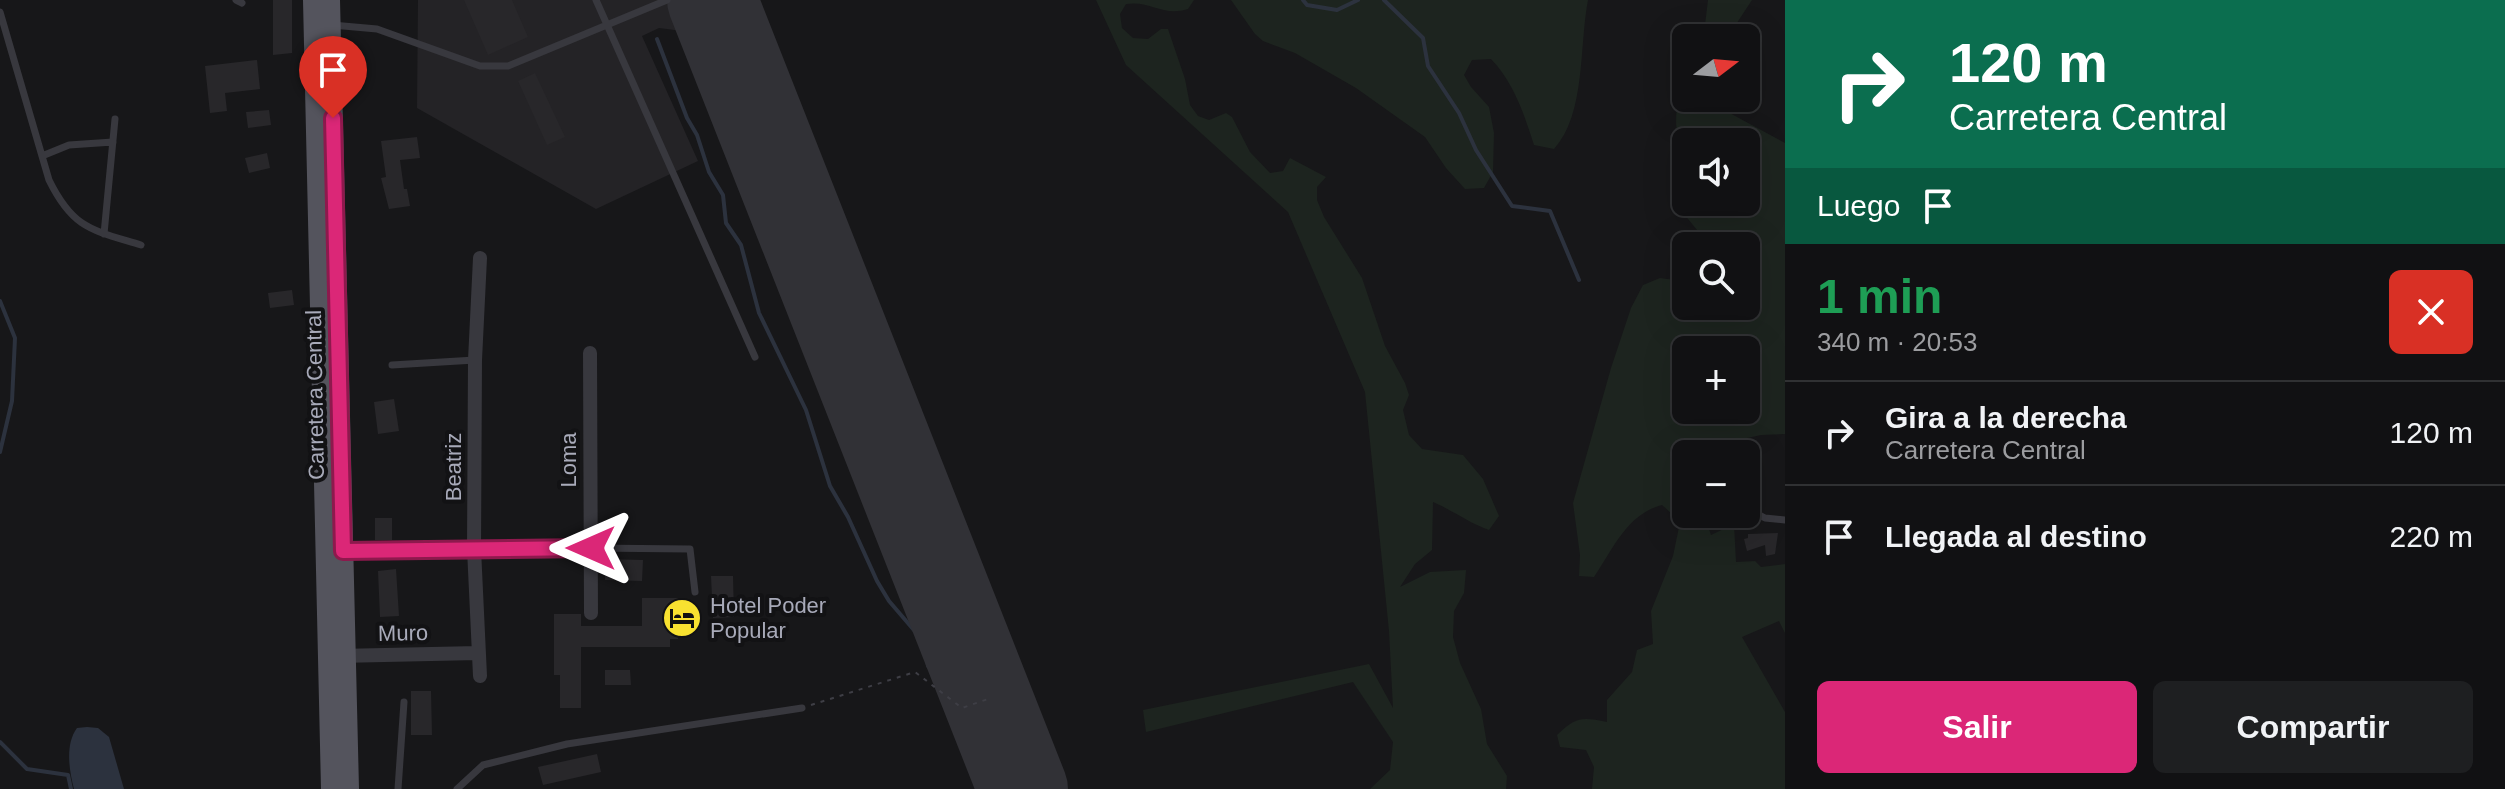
<!DOCTYPE html>
<html lang="es">
<head>
<meta charset="utf-8">
<style>
  :root { --surface:#111113; --page:#1e1f21; --text:#f1f3f6; --muted:#9c9da0; --line:#303133; --accent:#db2777 }
  body { margin:0; font-family:Helvetica,sans-serif; background:var(--page); color:var(--text); height:100vh; display:flex; flex-direction:column; font-size:30px; white-space:nowrap }
  * { box-sizing:border-box; margin:0 }
  p { font-size:26px; color:var(--muted) }
  .icon { flex:none; width:44px; height:44px; fill:none; stroke:currentColor; stroke-width:2; stroke-linecap:round; stroke-linejoin:round }
  .map { position:relative; flex:1; overflow:hidden }
  .side { display:flex; flex-direction:column; background:var(--surface); width:720px }
  .side>* { flex:none }
  .guide { background:#0b6e4f; color:#fff; overflow:hidden }
  .needle { width:52px; rotate:74deg }
  .controls { position:absolute; left:1672px; top:24px; display:grid; gap:16px }
  .controls a { display:grid; place-items:center; width:88px; height:88px; border-radius:12px; background:var(--surface); box-shadow:0 8px 32px #0002,0 0 0 2px var(--line); font-size:40px }
  .pin { position:absolute; display:grid; place-items:center; width:68px; height:68px; color:#fff; margin:-82px -34px; border-radius:50% 50% 50% 0; rotate:-45deg; box-shadow:0 0 8px #0007 }
  .pin .icon { rotate:45deg }
  .me { position:absolute; width:88px; margin:-44px; rotate:270deg; stroke-linejoin:round; filter:drop-shadow(0 0 6px #0008) }
  .turn { display:flex; align-items:center; gap:28px; height:168px; padding:0 32px; font-size:36px }
  .turn .icon { width:104px; height:104px; stroke-width:2.5 }
  .turn b { display:block; font-size:56px; line-height:68px }
  .then { display:flex; align-items:center; height:76px; padding:0 32px; background:#0003; gap:16px; font-size:30px }
  .round { display:grid; place-items:center; flex:none; width:84px; height:84px; border-radius:12px; background:var(--page) }
  .headline { display:flex; align-items:center; justify-content:space-between; height:136px; padding:0 32px }
  h1 { font-size:48px; font-weight:700; line-height:60px; color:#1e9e55 }
  .button { display:flex; gap:16px; margin-top:auto; padding:16px 32px }
  .button a { flex:1; height:92px; border-radius:12px; background:var(--accent); color:#fff; font-size:32px; font-weight:700; line-height:92px; text-align:center }
  .button a+a { background:var(--page); color:var(--text) }
  ul { padding:0; list-style:none }
  li { display:flex; align-items:center; gap:24px; height:104px; padding:0 32px; border-top:2px solid var(--line) }
  li div { flex:1 }
  li b { display:block; font-size:30px }
  li em { font-style:normal }
  main { display:flex; flex:1; min-height:0 }
  .map>svg:first-child { display:block }
</style>
</head>
<body>
<main>
<div class="map">
<svg width="1785" height="789" viewBox="0 0 1785 789">
  <rect width="100%" height="100%" fill="#171719"/>
  <path fill="#242326" d="M 418,0 L 730,0 L 1051,789 L 994,789 L 690,32 L 659,28 L 642,36 L 698,161 L 596,209 L 417,108 Z"/>
  <path fill="#1d241f" fill-rule="evenodd" d="M 1096,0 L 1194,0 L 1188,9 C 1162,17 1151,0 1126,4 L 1120,14 L 1122,28 L 1133,38 L 1148,39 L 1161,29 L 1168,29 L 1185,79 L 1190,105 L 1198,116 L 1209,120 L 1226,113 L 1232,117 L 1250,152 L 1270,173 L 1283,171 L 1290,158 L 1326,177 L 1317,187 L 1317,200 L 1324,217 L 1362,278 L 1385,346 L 1405,383 L 1409,395 L 1403,410 L 1409,435 L 1422,449 L 1463,455 L 1483,479 L 1499,516 L 1489,530 C 1469,523 1452,510 1433,502 L 1432,550 L 1415,564 L 1400,587 L 1430,572 L 1466,570 L 1464,593 L 1454,611 L 1453,637 L 1460,663 L 1481,709 L 1487,744 L 1507,776 L 1506,789 L 1370,789 L 1390,770 L 1393,742 L 1353,682 L 1146,732 L 1143,710 L 1369,664 L 1393,708 L 1389,631 L 1365,392 L 1288,212 L 1126,65 Z
    M 1231,0 L 1588,0 C 1579,46 1586,114 1554,149 L 1534,145 C 1524,114 1514,83 1491,59 L 1472,60 L 1464,75 L 1471,87 L 1489,107 L 1494,133 L 1493,172 L 1484,188 L 1465,189 L 1446,168 L 1425,137 L 1356,88 L 1295,53 L 1263,41 L 1255,34 Z
    M 1708,0 L 1752,0 L 1727,38 L 1701,38 L 1704,33 Z
    M 1686,69 L 1686,98 L 1730,98 L 1726,111 L 1785,143 L 1785,434 L 1761,435 L 1684,452 L 1686,459 L 1686,514 L 1704,514 L 1711,535 L 1734,524 L 1736,562 L 1755,561 L 1761,567 L 1785,564 L 1785,633 L 1779,621 L 1742,637 L 1785,712 L 1785,789 L 1592,789 L 1594,767 L 1586,750 L 1560,747 L 1557,735 C 1576,716 1583,717 1607,722 L 1607,700 L 1632,672 L 1637,650 L 1653,644 L 1651,611 L 1673,556 L 1679,527 L 1672,514 L 1662,505 C 1627,514 1613,549 1594,577 L 1579,576 L 1580,555 L 1573,503 L 1611,368 L 1631,308 L 1643,285 L 1660,278 L 1675,280 L 1686,288 L 1686,306 L 1746,306 L 1746,246 L 1710,246 L 1684,214 L 1676,199 L 1717,214 L 1738,213 L 1740,202 L 1746,202 L 1746,142 L 1686,142 L 1686,150 C 1667,129 1680,93 1686,69 ZM 1746,350 L 1746,410 L 1686,410 L 1686,350 Z"/>
  <path fill="#2c323e" d="M 87,727 L 98,728 L 109,737 L 124,789 L 74,789 C 69,770 65,744 77,728 Z"/>
  <g fill="none" stroke-linecap="round" stroke-linejoin="round">
    <path stroke="#2c323e" stroke-width="4" d="M 1303,0 L 1307,5 L 1337,10 L 1358,0
      M 1384,0 L 1423,38 L 1428,66 L 1459,113 L 1476,150 L 1512,206 L 1550,211 L 1579,280
      M 657,39 L 687,118 L 697,135 L 709,172 L 723,195 L 726,223 L 741,245 L 759,313 L 806,410 L 830,486 L 848,517 L 877,581 L 889,601 L 925,643 L 928,666 L 945,685
      M 0,301 L 15,338 L 12,401 L 0,452
      M 0,742 L 27,769 L 68,775 L 71,789"/>
    <path stroke="#313136" stroke-width="90" d="M 712,0 L 1023,789"/>
  </g>
  <path fill="#28272a" d="M 273,0 L 292,0 L 292,53 L 273,55 Z
    M 464,0 L 512,0 L 528,37 L 488,55 Z
    M 257,60 L 260,89 L 225,93 L 227,111 L 210,113 L 205,66 Z
    M 535,73 L 565,137 L 547,145 L 518,81 Z
    M 269,110 L 271,125 L 248,128 L 246,112 Z
    M 417,137 L 420,158 L 400,160 L 404,189 L 407,189 L 410,206 L 389,209 L 381,178 L 386,177 L 381,141 Z
    M 267,153 L 270,168 L 249,173 L 245,158 Z
    M 292,290 L 294,305 L 270,308 L 268,293 Z
    M 394,399 L 399,431 L 378,434 L 374,402 Z
    M 375,518 L 392,518 L 392,540 L 375,540 Z
    M 1778,533 L 1775,554 L 1766,556 L 1765,545 L 1747,551 L 1744,539 L 1748,538 L 1748,534 Z
    M 606,559 L 643,560 L 642,581 L 605,580 Z
    M 396,569 L 399,616 L 380,617 L 378,571 Z
    M 711,576 L 733,576 L 734,617 L 713,618 Z
    M 642,598 L 678,598 L 678,639 L 670,639 L 670,647 L 581,647 L 581,708 L 560,708 L 560,675 L 554,675 L 554,614 L 581,614 L 581,626 L 642,626 Z
    M 605,670 L 630,670 L 631,685 L 605,685 Z
    M 411,691 L 431,691 L 432,735 L 411,735 Z
    M 597,754 L 601,772 L 543,785 L 538,767 Z"/>
  <g fill="none" stroke-linecap="round" stroke-linejoin="round">
    <path stroke="#3e3e45" stroke-width="2" stroke-dasharray="4 6" stroke-linecap="butt" d="M 811,705 L 915,672 L 962,708 L 988,699"/>
    <path stroke="#38383e" stroke-width="7" d="M 236,0 L 242,3
      M 596,0 L 755,357
      M 0,12 L 49,180 C 73,229 92,230 141,245
      M 332,25 L 377,29 L 480,66 L 508,66 L 667,0
      M 42,156 L 69,145 L 113,142
      M 104,234 L 115,119
      M 392,365 L 475,360
      M 1746,508 L 1765,518 L 1785,520
      M 591,548 L 690,549 L 695,592
      M 398,789 L 404,702
      M 457,789 L 483,765 L 567,744 L 802,708"/>
    <path stroke="#38383e" stroke-width="14" d="M 480,258 L 475,360 L 474,549 L 480,676
      M 590,353 L 591,613
      M 335,550 L 591,548
      M 338,656 L 478,653"/>
    <path stroke="#54545d" stroke-width="20" d="M 313,0 L 331,789
      M 330,0 L 349,789"/>
  </g>
  <g fill="none" stroke-linecap="round" stroke-linejoin="round">
    <g stroke="#8e194d" stroke-width="20">
      <path id="route" d="M 333,118 L 343,551 L 591,548"/>
    </g>
    <use href="#route" stroke="#db2777" stroke-width="14"/>
  </g>
  <defs>
    <g id="hotel-disc" transform="scale(2)"><circle r="9.5" fill="#f8e130" stroke="#121214"/><path d="M-6-4.5h1.5V1H6V5H4.5V3h-9V5H-6ZM-4 0a1.8 1.8 0 1 1 3.6 0ZM.5 0V-2.5h3Q6-2.5 6 0Z" fill="#111"/></g>
  </defs>
  <g fill-rule="evenodd">
    <use href="#hotel-disc" x="682" y="618"/>
  </g>
  <g text-anchor="middle" dominant-baseline="central" stroke-width="8" stroke-linejoin="round" paint-order="stroke">
    <g font-size="22" fill="#a8aab9" stroke="#121214">
      <text transform="translate(315 395) rotate(-91)">Carretera Central</text>
      <text transform="translate(568 460) rotate(-90)">Loma</text>
      <text transform="translate(453 467) rotate(-90)">Beatriz</text>
      <text transform="translate(403 633) rotate(-1)">Muro</text>
    </g>
    <g font-size="22" fill="#a8aab9" stroke="#121214" text-anchor="start">
      <text x="710" y="605">Hotel Poder<tspan x="710" dy="25">Popular</tspan></text>
    </g>
  </g>
</svg>
<div class="controls">
<a><svg class="needle" viewBox="-14 -14 28 28"><path d="M0-13l5 13h-10z" fill="#e53935"/><path d="M0 13l5-13h-10z" fill="#9c9da0"/></svg></a>
<a><svg class="icon" aria-label="sound" viewBox="0 0 24 24"><path d="M4 9h4l5-4v14l-5-4H4zM17 9q2 3 0 6"/></svg></a>
<a><svg class="icon" aria-label="search" viewBox="0 0 24 24"><circle cx="10" cy="10" r="6"/><path d="M15 15l6 6"/></svg></a>
<a>+</a>
<a>−</a>
</div>
<div class="pin" style="left:333px;top:118px;background:#d93025"><svg class="icon" aria-label="arrive" viewBox="0 0 24 24"><path d="M6 21V4h12l-3 4 3 4H6"/></svg></div>
<svg class="me" style="left:591px;top:548px" viewBox="-20 -20 40 40"><path d="M0-17L14 15 0 8-14 15z" fill="#db2777" stroke="#fff" stroke-width="4"/></svg>
</div>
<section class="side">
<div class="guide">
<div class="turn"><svg class="icon" aria-label="right" viewBox="0 0 24 24"><path d="M7 20v-9h11M14 6l5 5-5 5"/></svg><div><b>120 m</b>Carretera Central</div></div>
<div class="then">Luego<svg class="icon" aria-label="arrive" viewBox="0 0 24 24"><path d="M6 21V4h12l-3 4 3 4H6"/></svg></div>
</div>
<div class="headline"><div><h1>1 min</h1><p>340 m · 20:53</p></div><a class="round" style="background:#d93025;color:#fff"><svg class="icon" aria-label="close" viewBox="0 0 24 24"><path d="M6 6l12 12M18 6L6 18"/></svg></a></div>
<ul>
<li><svg class="icon" aria-label="right" viewBox="0 0 24 24"><path d="M7 20v-9h11M14 6l5 5-5 5"/></svg><div><b>Gira a la derecha</b><p>Carretera Central</p></div><em>120 m</em></li>
<li><svg class="icon" aria-label="arrive" viewBox="0 0 24 24"><path d="M6 21V4h12l-3 4 3 4H6"/></svg><div><b>Llegada al destino</b></div><em>220 m</em></li>
</ul>
<div class="button"><a>Salir</a><a>Compartir</a></div>
</section>
</main>
</body>
</html>
